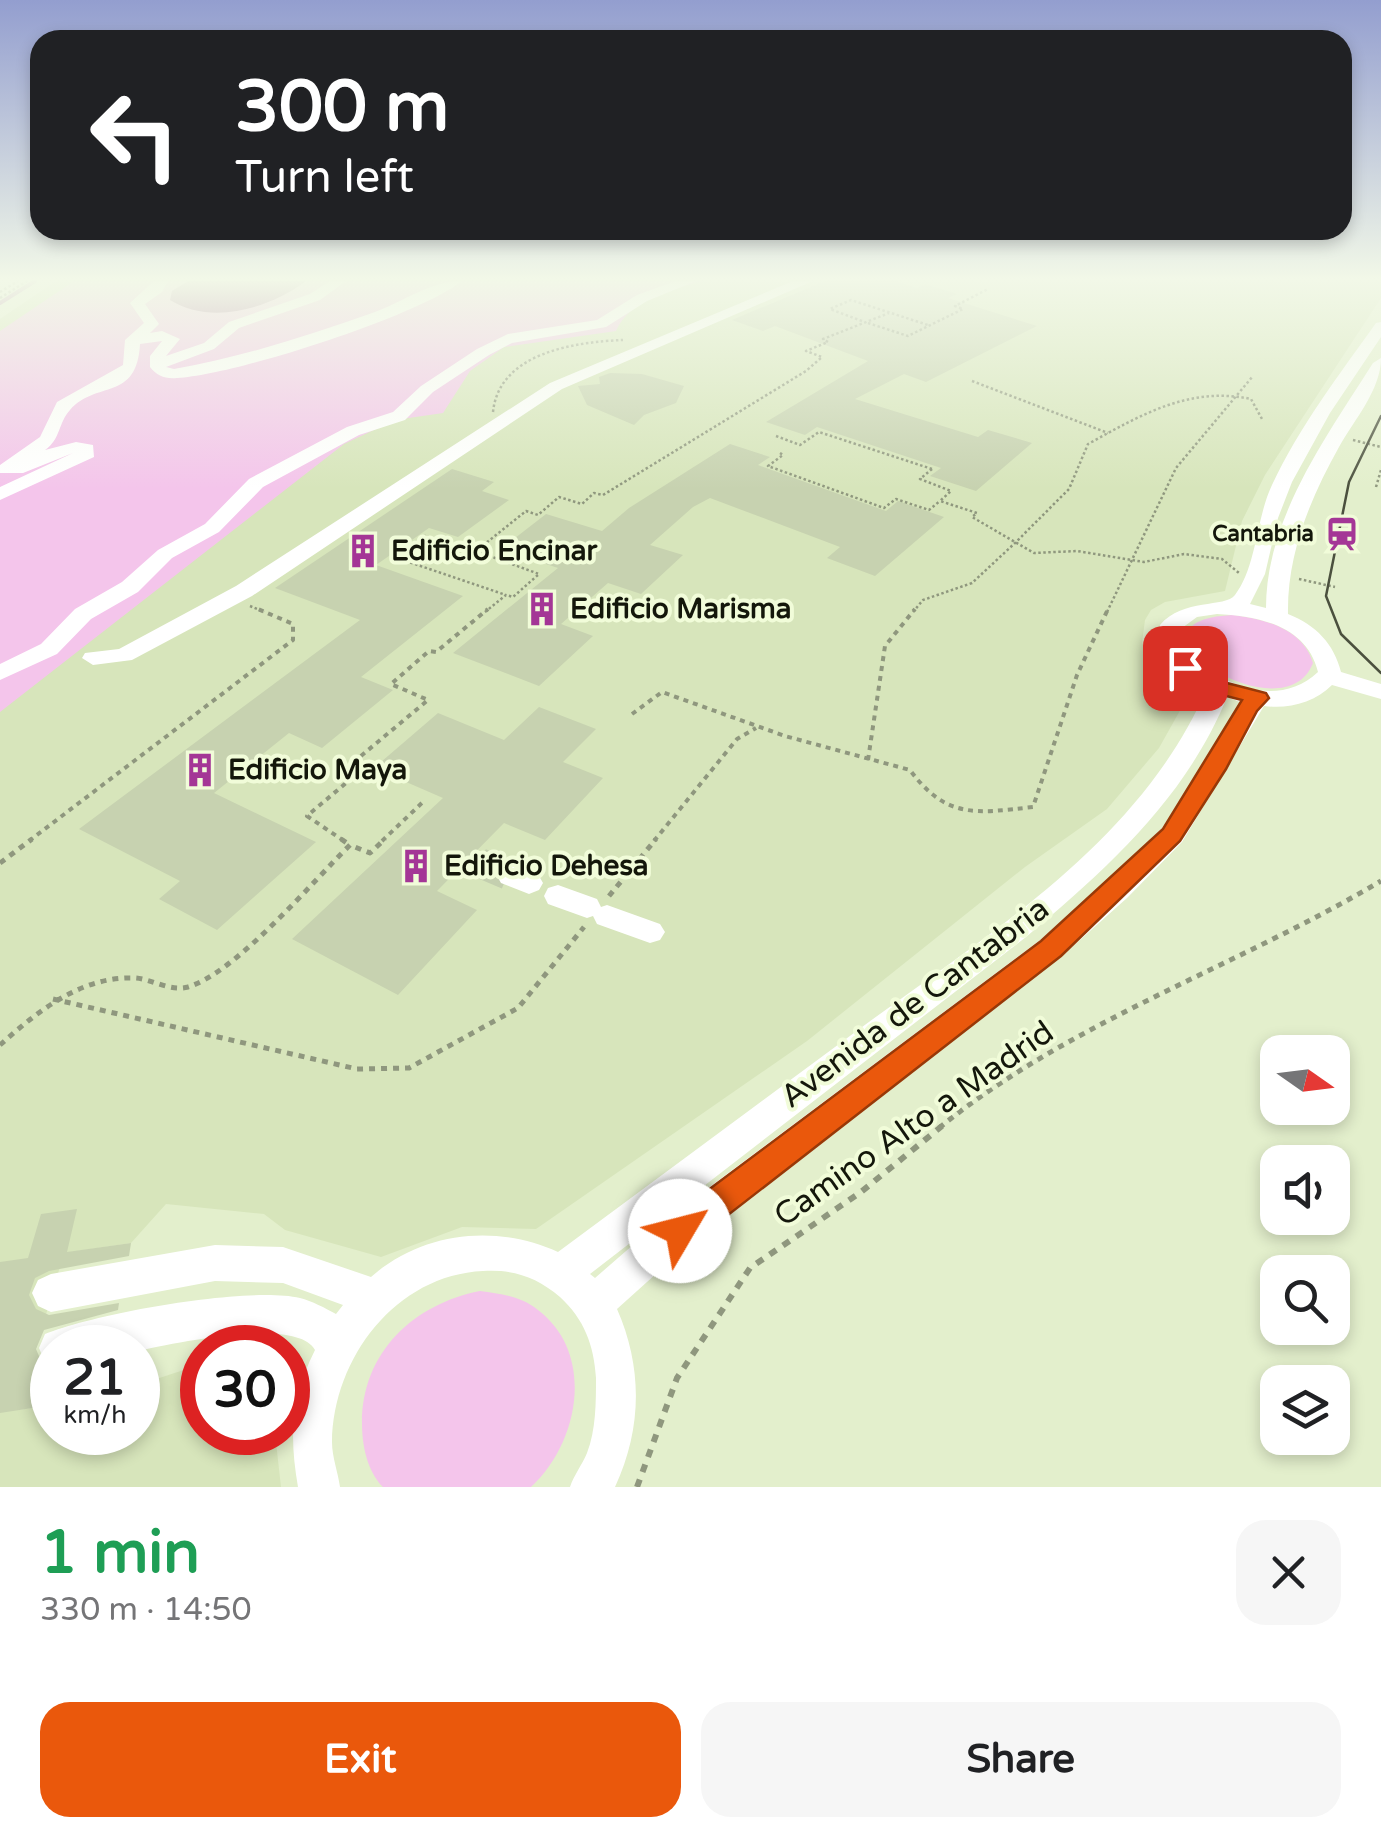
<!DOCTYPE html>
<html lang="en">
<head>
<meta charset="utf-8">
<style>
  :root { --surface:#fff; --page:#f6f6f6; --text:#202124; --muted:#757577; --accent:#ea580c }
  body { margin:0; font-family:"Varela Round",sans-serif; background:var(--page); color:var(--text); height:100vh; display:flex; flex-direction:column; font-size:38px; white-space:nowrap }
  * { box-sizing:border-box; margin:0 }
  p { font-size:32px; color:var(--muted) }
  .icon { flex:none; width:55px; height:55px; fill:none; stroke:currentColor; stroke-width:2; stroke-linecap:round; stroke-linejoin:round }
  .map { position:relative; height:1487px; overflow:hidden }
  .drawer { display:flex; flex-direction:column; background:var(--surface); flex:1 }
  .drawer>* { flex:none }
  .guide { position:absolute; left:30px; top:30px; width:1322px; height:210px; border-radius:30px; box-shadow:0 5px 15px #0003; background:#202124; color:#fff; overflow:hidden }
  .needle { width:65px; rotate:104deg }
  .tools { position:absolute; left:1260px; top:1035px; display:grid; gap:20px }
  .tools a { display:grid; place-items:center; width:90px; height:90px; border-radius:20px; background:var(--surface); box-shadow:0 5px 15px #0003; font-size:50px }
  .speed { position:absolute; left:30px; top:1325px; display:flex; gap:20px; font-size:50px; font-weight:700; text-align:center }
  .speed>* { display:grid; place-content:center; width:130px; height:130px; border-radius:50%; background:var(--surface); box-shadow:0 5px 15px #0003; line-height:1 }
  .speed small { font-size:25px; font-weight:400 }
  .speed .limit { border:15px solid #d22; background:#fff; color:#111 }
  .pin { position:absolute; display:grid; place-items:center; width:85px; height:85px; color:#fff; margin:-42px; border-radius:20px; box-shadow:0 5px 15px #0006 }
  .me { position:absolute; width:110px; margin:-55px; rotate:53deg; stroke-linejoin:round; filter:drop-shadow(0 0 8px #0008) }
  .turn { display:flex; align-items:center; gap:35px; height:210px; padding:0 40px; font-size:45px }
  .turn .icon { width:130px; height:130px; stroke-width:2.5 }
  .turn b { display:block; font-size:70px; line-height:85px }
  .round { display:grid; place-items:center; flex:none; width:105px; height:105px; border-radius:30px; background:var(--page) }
  .headline { display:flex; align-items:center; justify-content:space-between; height:170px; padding:0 40px }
  h1 { font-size:60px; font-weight:700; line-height:75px; color:#1e9e55 }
  .cta { display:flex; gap:20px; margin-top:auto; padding:20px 40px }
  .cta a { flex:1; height:115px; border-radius:30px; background:var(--accent); color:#fff; font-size:40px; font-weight:700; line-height:115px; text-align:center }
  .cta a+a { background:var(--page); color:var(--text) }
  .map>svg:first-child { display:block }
</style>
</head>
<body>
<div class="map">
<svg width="1381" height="1487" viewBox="0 0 1381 1487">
  <rect width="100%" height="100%" fill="#e3efcc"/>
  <path fill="#d7e5bb" d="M 56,281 L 1381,281 L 1381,298 L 1265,475 L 1242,521 L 1225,591 L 1165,602 L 1151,610 L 1145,620 L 1142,643 L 1152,660 L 1185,688 L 1187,698 L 1159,748 L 1107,809 L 1025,867 L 807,1041 L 536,1229 L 462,1227 L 381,1257 L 285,1230 L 264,1214 L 166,1204 L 131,1243 L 64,1253 L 18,1410 L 52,1405 L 52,1432 L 138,1432 L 138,1385 L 202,1364 L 202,1432 L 275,1433 L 281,1487 L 0,1487 L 0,319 Z"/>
  <path fill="#f4c5eb" d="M 74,281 L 703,281 C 672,289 630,299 616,331 L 504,347 L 470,371 L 443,413 L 395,420 L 344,444 L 0,712 L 0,331 Z
    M 1233,615 C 1265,619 1303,629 1313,663 C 1284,739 1104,621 1233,615 Z
    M 480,1291 C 500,1294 521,1296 538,1310 C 596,1354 579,1443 531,1487 L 383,1487 C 367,1471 362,1445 362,1423 C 362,1352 414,1304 480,1291 Z"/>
  <path fill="#b37ea9" d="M 188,281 L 306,281 C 270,308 212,326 170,300 L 172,291 Z"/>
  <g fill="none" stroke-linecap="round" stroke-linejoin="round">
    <path stroke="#b37ea9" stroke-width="4" d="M 0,303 L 35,281"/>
  </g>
  <path fill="#c7d2b0" d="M 825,281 L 896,281 L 917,288 L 925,284 L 957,294 L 948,298 L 1037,326 L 926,382 L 904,374 L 855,399 L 978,437 L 988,430 L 1032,443 L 976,491 L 930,476 L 941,468 L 817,427 L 805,435 L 766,422 L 868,361 L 775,326 L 763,331 L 732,320 Z
    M 610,373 L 642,374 L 684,386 L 676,403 L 644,415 L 634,425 L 587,405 L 578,386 L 600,384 L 599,377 Z
    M 730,444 L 770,457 L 758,465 L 886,511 L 898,501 L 944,517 L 875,576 L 827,558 L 840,547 L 710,498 L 693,507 L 650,545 L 683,555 L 641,594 L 608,583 L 561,624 L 593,636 L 539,686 L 453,653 L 558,568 L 501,549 L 546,514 L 602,531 L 629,508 Z
    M 452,469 L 494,482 L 482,491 L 509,500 L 458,537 L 429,528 L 376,565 L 463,596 L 361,677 L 393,690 L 322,748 L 289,733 L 214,793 L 316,842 L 217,930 L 159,899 L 180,881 L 79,829 L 360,620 L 275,588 Z
    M 539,707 L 596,729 L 563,762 L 603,778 L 545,840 L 504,823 L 437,891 L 477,910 L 398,995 L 292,939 L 443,798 L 374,768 L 438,713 L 504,740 Z
    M 77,1209 L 67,1252 L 131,1243 L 129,1256 L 49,1271 L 35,1278 L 29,1295 L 36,1309 L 49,1315 L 119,1303 L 118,1310 L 44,1330 L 36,1349 L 42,1363 L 52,1369 L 52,1405 L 0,1413 L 0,1262 L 28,1258 L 41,1214 Z"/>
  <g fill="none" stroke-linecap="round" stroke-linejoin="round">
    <path stroke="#c4cfaf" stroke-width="30" stroke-dasharray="30 15" stroke-linecap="butt" d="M 480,863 L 511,876"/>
    <path stroke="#8f977e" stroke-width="2.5" stroke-dasharray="2.5 2.5" stroke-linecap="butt" d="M 0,292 L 18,281
      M 0,298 L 27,281
      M 862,321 L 830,309 L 851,300 L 928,325
      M 868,323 L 908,336 L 963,309 L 955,306 L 988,289
      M 972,381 L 1108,433
      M 493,412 C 499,353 574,342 623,340
      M 776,436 L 800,445 L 819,432 L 932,469
      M 1353,440 L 1381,447
      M 780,453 L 783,455 L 768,466 L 884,508 L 896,499 L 929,510 L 940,501
      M 932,469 L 920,479 L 951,491 L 940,501 L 977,513 L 972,517 L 1034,553 L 1077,551 L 1144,562 L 1184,554 L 1222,559 L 1239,573
      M 1376,487 L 1381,470
      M 473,551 L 425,536 L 394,557 L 506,595
      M 1299,579 L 1335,587
      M 250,606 L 264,612
      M 485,612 L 506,595 L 513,597 L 539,574 L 476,551 L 526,511 L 538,515 L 559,497 L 582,504 L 594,493 L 603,495 L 806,371 L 822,357 L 806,351 L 828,342 L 823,339 L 889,313
      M 913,612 L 923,600 L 972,583 L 1015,543 L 1069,489 L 1088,444 C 1141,415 1189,386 1251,399 L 1262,419
      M 1107,612 L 1176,468 L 1253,376"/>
    <path stroke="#8f977e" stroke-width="4" stroke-dasharray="5 5" stroke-linecap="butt" d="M 632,714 L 662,692 L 785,736 L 910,770 C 947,820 977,813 1033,807 L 1077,675 L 1108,609
      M 868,760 L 885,646 L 915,609
      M 29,841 L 293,640 L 293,624 L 258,609
      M 344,841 L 307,816 L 353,777 L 343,771 L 428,700 L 391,684 L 429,651 L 436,652 L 488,609
      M 382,841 L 424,801
      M 654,841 L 737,739 L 756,728"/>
    <path stroke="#8f977e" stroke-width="5" stroke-dasharray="6 6" stroke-linecap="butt" d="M 341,839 L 350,845
      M 0,863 L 32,839
      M 609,896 L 656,839
      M 53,999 L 357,1069 L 409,1068 L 518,1008 L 584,927
      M 0,1045 C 38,1011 81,976 135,978 C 152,979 170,992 188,987 C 237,972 312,882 350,845 L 370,853 L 385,839
      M 939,1128 C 1071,1021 1236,967 1381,881"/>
    <path stroke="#8f977e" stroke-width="6" stroke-dasharray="8 8" stroke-linecap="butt" d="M 637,1487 L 677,1378 L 750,1268 L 861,1192 L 942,1126"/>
    <path fill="#fff" fill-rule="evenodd" d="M 154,281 L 168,281 L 162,292 L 145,304 L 159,324 L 150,333 L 162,331 L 180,339 L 166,356 L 204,343 L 229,322 L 310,294 L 330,281 L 346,281 L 320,300 L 239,328 L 214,349 L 166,367 L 174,369 C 244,357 309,335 375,312 C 405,301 430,281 462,281 C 418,316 235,375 177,378 C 165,379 157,376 150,367 L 150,356 L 162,341 L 140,344 C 137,402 96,380 70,410 C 58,423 61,439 45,450 L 76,442 L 93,445 L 94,457 L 0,500 L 0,487 L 73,453 L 23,473 L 0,473 L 0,465 L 40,437 L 57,402 L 123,365 L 125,340 L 144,323 L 130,303 Z
      M 676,281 L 696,281 L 647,301 L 606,327 L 512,343 L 489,355 L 433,392 L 405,420 L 359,435 L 263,487 L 219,532 L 172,558 L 138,592 L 91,619 L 57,654 L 0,680 L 0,664 L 41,644 L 75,609 L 122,582 L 158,550 L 205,524 L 249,479 L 347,427 L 393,412 L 421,386 L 477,349 L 508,334 L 597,320 L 637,295 Z
      M 793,281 L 813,281 L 562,389 L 252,596 L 132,660 L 93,665 L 82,658 L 85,653 L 119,649 L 236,586 L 550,383 Z
      M 1381,322 L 1381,337 L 1330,413 L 1292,482 L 1278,518 L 1265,574 L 1250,604 L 1266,608 C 1266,518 1327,436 1373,363 L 1381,358 C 1381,390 1354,420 1339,447 C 1310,499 1287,554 1288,614 C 1316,625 1334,644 1341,672 L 1381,684 L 1381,699 L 1332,685 C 1314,703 1289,709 1264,706 L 1182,842 L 1127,898 L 1062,956 L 667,1264 L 617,1309 C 643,1368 642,1429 615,1487 L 570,1487 C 574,1475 582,1465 587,1453 C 596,1430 596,1402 596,1378 C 594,1345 584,1319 560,1297 C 537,1277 513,1269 483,1271 C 396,1275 333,1358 332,1442 C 332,1457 338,1472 340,1487 L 298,1487 C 289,1435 291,1398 315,1350 C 297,1316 171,1344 138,1351 L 138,1348 L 52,1348 L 52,1365 L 45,1362 L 39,1348 L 45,1334 C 97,1313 247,1286 300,1298 C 312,1301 325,1308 336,1314 L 343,1305 L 283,1283 L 215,1281 L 51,1312 L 38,1306 L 32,1293 L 38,1280 L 51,1274 L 215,1245 L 283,1247 L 371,1277 C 423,1231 497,1224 558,1252 C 658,1178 758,1104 858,1030 C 988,934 1141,842 1207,688 C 1187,677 1171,664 1158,646 L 1160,625 C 1183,598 1225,608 1235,595 C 1257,566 1256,518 1272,485 C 1299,427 1339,375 1376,323 ZM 1217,614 C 1259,616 1307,626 1318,672 C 1275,712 1215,682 1180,645 L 1182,628 L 1197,617 ZM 1227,697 L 1240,702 L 1204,766 L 1162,828 L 1107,882 L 1040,940 L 641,1238 L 595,1278 L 590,1274 L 1026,937 C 1108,868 1186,798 1227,697 Z
      M 511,866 L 539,876 L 543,883 L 539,890 L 529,894 L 501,883 L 497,876 L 501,869 Z
      M 558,885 L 597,899 L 601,907 L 607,905 L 660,924 L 665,932 L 660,940 L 650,943 L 597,924 L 593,916 L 587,918 L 548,904 L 544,896 L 548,888 Z"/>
    <path stroke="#4b503e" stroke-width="2.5" d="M 1381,416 L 1349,482 L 1326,596 L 1341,634 L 1381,673"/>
  </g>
  <linearGradient id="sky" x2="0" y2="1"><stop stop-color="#939ecf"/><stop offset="0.57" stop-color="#f2f8e8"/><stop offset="1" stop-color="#f2f8e8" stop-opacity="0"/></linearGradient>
  <rect width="1381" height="489" fill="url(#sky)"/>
  <path fill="#ea580c" stroke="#983908" stroke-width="2.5" d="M 1185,661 L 1227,683 L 1266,693 L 1269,698 L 1257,711 L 1226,769 L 1180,841 L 1061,956 L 692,1243 L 680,1247 L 668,1243 L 664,1231 L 668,1220 L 1041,941 L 1163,829 L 1242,700 L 1211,692 L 1177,672 L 1174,668 Z"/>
  <defs>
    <g id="station-bare" transform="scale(2.7)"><path d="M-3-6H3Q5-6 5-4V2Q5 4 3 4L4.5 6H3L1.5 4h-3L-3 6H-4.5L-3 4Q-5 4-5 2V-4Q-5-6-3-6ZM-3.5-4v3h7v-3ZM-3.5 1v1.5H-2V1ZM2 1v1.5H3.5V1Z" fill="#a43696" stroke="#f1fcd9" stroke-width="2.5" paint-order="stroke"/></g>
    <g id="building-bare" transform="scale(2.7)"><path d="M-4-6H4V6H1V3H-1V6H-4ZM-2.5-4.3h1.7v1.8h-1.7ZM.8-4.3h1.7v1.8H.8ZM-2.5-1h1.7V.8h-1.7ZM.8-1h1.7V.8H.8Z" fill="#a43696" stroke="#f1fcd9" stroke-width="2.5" paint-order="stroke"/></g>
  </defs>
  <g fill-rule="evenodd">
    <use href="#station-bare" x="1342" y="534"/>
    <use href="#building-bare" x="363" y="551"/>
    <use href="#building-bare" x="542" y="609"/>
    <use href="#building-bare" x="200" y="770"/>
    <use href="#building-bare" x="416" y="866"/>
  </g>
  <g text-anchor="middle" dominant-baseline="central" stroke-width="8" stroke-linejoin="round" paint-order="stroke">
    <g font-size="22" font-weight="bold" fill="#14170b" stroke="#f1fcd9" text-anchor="end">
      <text x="1314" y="534">Cantabria</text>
    </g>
    <g font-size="28" font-weight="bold" fill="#14170b" stroke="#f1fcd9" text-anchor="start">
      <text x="391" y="551">Edificio Encinar</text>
      <text x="570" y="609">Edificio Marisma</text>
      <text x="228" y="770">Edificio Maya</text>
      <text x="444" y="866">Edificio Dehesa</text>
    </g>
    <g font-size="32" fill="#14170b" stroke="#f1fcd9">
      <text transform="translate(915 1003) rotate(-37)">Avenida de Cantabria</text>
      <text transform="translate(914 1124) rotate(-35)">Camino Alto a Madrid</text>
    </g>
  </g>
</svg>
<div class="tools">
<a><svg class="needle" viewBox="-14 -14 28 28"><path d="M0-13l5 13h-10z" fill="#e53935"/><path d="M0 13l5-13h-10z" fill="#757577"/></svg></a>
<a><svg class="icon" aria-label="sound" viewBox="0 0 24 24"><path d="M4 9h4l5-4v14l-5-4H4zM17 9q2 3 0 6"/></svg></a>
<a><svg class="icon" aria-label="search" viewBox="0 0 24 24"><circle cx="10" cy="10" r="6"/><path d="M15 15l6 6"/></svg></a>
<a><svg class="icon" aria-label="layers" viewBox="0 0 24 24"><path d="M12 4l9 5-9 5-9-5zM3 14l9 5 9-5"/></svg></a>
</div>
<div class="speed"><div>21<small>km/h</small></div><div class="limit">30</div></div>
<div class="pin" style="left:1185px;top:668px;background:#d93025"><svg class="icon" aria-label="arrive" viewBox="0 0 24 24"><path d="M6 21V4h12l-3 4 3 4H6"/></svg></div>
<svg class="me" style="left:680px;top:1231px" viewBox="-20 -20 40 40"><circle r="19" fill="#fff"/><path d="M0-13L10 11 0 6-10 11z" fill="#ea580c"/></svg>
<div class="guide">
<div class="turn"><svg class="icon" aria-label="left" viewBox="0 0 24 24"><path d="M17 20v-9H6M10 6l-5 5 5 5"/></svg><div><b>300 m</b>Turn left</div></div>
</div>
</div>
<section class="drawer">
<div class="headline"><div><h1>1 min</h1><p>330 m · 14:50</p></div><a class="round"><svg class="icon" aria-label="close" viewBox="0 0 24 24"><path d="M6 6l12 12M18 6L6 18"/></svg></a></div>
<div class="cta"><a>Exit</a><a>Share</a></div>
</section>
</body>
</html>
